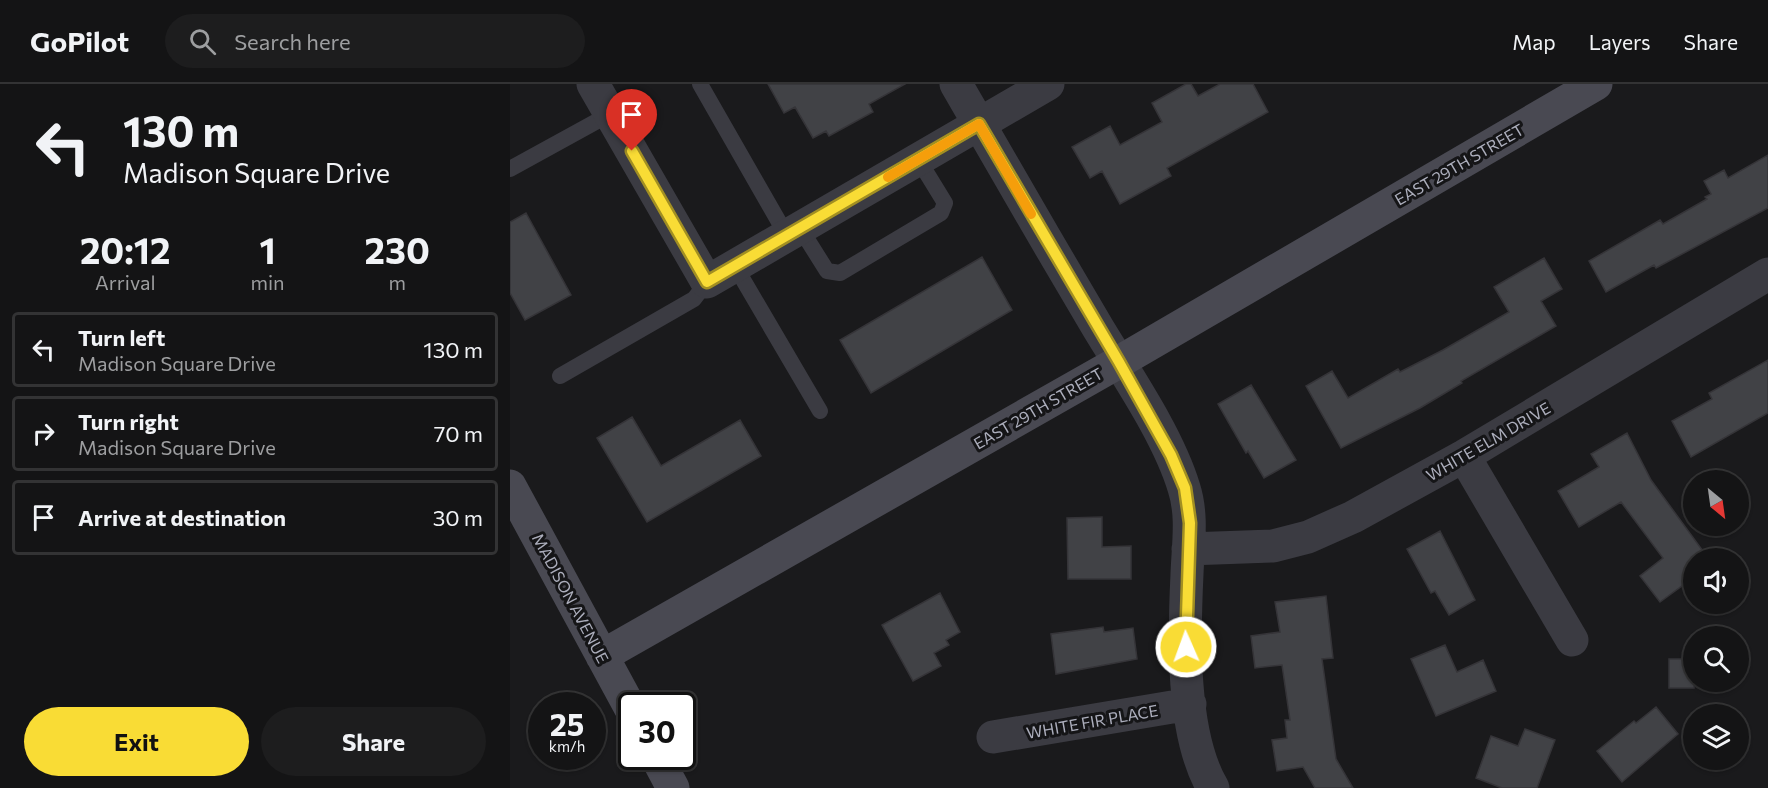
<!DOCTYPE html>
<html lang="en">
<head>
<meta charset="utf-8">
<style>
  :root { --surface:#141415; --page:#1d1d1e; --text:#f1f3f6; --muted:#9d9ea0; --line:#333334; --accent:#f9dc35 }
  body { margin:0; font-family:Commissioner,sans-serif; background:var(--page); color:var(--text); height:100vh; display:flex; flex-direction:column; font-size:22px; white-space:nowrap }
  * { box-sizing:border-box; margin:0 }
  p { font-size:20px; color:var(--muted) }
  .icon { flex:none; width:33px; height:33px; fill:none; stroke:currentColor; stroke-width:2; stroke-linecap:round; stroke-linejoin:round }
  .map { position:relative; flex:1; overflow:hidden }
  .panel { display:flex; flex-direction:column; background:var(--surface); width:510px }
  .panel>* { flex:none }
  .banner { background:#141415; color:var(--text); overflow:hidden }
  .needle { width:39px; rotate:151deg }
  .tools { position:absolute; left:1173px; top:386px; display:grid; gap:12px }
  .tools a { display:grid; place-items:center; width:66px; height:66px; border-radius:50%; background:var(--surface); box-shadow:0 2px 4px #0004,0 0 0 2px var(--line); font-size:30px }
  .speed { position:absolute; left:18px; top:608px; display:flex; gap:12px; font-size:30px; font-weight:700; text-align:center }
  .speed>* { display:grid; place-content:center; width:78px; height:78px; border-radius:50%; background:var(--surface); box-shadow:0 2px 4px #0004,0 0 0 2px var(--line); line-height:1 }
  .speed small { font-size:15px; font-weight:400 }
  .speed .limit { border:3px solid #111; border-radius:9px; background:#fff; color:#111 }
  .pin { position:absolute; display:grid; place-items:center; width:51px; height:51px; color:#fff; margin:-62px -26px; border-radius:50% 50% 50% 0; rotate:-45deg; box-shadow:0 0 6px #0007 }
  .pin .icon { rotate:45deg }
  .me { position:absolute; width:66px; margin:-33px; rotate:358deg; stroke-linejoin:round; filter:drop-shadow(0 0 4px #0008) }
  .turn { display:flex; align-items:center; gap:21px; height:126px; padding:0 24px; font-size:27px }
  .turn .icon { width:78px; height:78px; stroke-width:2.5 }
  .turn b { display:block; font-size:42px; line-height:51px }
  .eta { display:flex; justify-content:space-evenly; align-items:center; height:102px; text-align:center }
  .eta b { font-size:36px; font-weight:700; line-height:42px }
  .button { display:flex; gap:12px; margin-top:auto; padding:12px 24px }
  .button a { flex:1; height:69px; border-radius:36px; background:var(--accent); color:#111; font-size:24px; font-weight:700; line-height:69px; text-align:center }
  .button a+a { background:var(--page); color:var(--text) }
  ul { padding:0; list-style:none }
  li { display:flex; align-items:center; gap:18px; height:75px; margin:0 12px 9px; padding:0 12px; border:3px solid var(--line); border-radius:6px }
  li div { flex:1 }
  li b { display:block; font-size:22px }
  li em { font-style:normal }
  header { display:flex; align-items:center; gap:36px; box-sizing:border-box; height:84px; padding:0 30px; background:var(--surface); border-bottom:2px solid var(--line) }
  header strong { font-size:28px }
  nav { display:flex; gap:33px; margin-inline-start:auto; font-size:21px }
  .search { width:420px; height:54px; background:var(--page); display:flex; align-items:center; gap:15px; box-sizing:border-box; padding:0 21px; border-radius:33px; color:var(--muted); font-size:22px }
  main { display:flex; flex:1; min-height:0 }
  .map>svg:first-child { display:block }
</style>
</head>
<body>
<header>
<strong>GoPilot</strong>
<div class="search"><svg class="icon" aria-label="search" viewBox="0 0 24 24"><circle cx="10" cy="10" r="6"/><path d="M15 15l6 6"/></svg>Search here</div>
<nav><a>Map</a><a>Layers</a><a>Share</a></nav>
</header>
<main>
<section class="panel">
<div class="banner">
<div class="turn"><svg class="icon" aria-label="left" viewBox="0 0 24 24"><path d="M17 20v-9H6M10 6l-5 5 5 5"/></svg><div><b>130 m</b>Madison Square Drive</div></div>
</div>
<div class="eta">
<div><b>20:12</b><p>Arrival</p></div>
<div><b>1</b><p>min</p></div>
<div><b>230</b><p>m</p></div>
</div>
<ul>
<li><svg class="icon" aria-label="left" viewBox="0 0 24 24"><path d="M17 20v-9H6M10 6l-5 5 5 5"/></svg><div><b>Turn left</b><p>Madison Square Drive</p></div><em>130 m</em></li>
<li><svg class="icon" aria-label="right" viewBox="0 0 24 24"><path d="M7 20v-9h11M14 6l5 5-5 5"/></svg><div><b>Turn right</b><p>Madison Square Drive</p></div><em>70 m</em></li>
<li><svg class="icon" aria-label="arrive" viewBox="0 0 24 24"><path d="M6 21V4h12l-3 4 3 4H6"/></svg><div><b>Arrive at destination</b></div><em>30 m</em></li>
</ul>
<div class="button"><a>Exit</a><a>Share</a></div>
</section>
<div class="map">
<svg width="1258" height="704" viewBox="0 0 1258 704">
  <rect width="100%" height="100%" fill="#1a1a1c"/>
  <path fill="#414246" stroke="#353438" stroke-width="1.5" d="M 258,0 L 395,0 L 359,20 L 363,28 L 319,52 L 316,47 L 303,54 L 285,23 L 274,29 Z
    M 676,0 L 681,0 L 688,12 L 710,0 L 743,0 L 758,28 L 657,84 L 661,92 L 610,120 L 592,87 L 580,94 L 562,63 L 600,42 L 610,61 L 652,38 L 642,19 Z
    M 1258,71 L 1258,124 L 1146,184 L 1144,181 L 1096,208 L 1079,177 L 1150,136 L 1153,140 L 1197,115 L 1195,113 L 1201,110 L 1194,97 L 1214,86 L 1218,94 Z
    M 16,129 L 61,211 L 15,236 L 0,209 L 0,138 Z
    M 472,173 L 502,226 L 361,309 L 330,256 Z
    M 1034,174 L 1052,205 L 1031,217 L 1046,242 L 951,297 L 952,299 L 910,324 L 831,364 L 796,302 L 822,287 L 838,314 L 888,285 L 890,288 L 933,266 L 999,228 L 984,203 Z
    M 1258,276 L 1258,329 L 1181,373 L 1162,337 L 1202,315 L 1199,309 Z
    M 741,301 L 786,376 L 754,394 L 738,367 L 736,369 L 708,320 Z
    M 122,333 L 151,382 L 230,336 L 251,372 L 137,438 L 87,354 Z
    M 1117,349 L 1141,396 L 1198,474 L 1184,474 L 1184,493 L 1150,518 L 1130,492 L 1153,474 L 1111,418 L 1069,443 L 1048,407 L 1089,383 L 1081,370 Z
    M 592,433 L 592,463 L 621,462 L 621,495 L 558,495 L 557,434 Z
    M 930,447 L 965,516 L 939,531 L 925,507 L 921,509 L 897,465 Z
    M 430,509 L 450,548 L 436,556 L 439,561 L 424,569 L 431,582 L 403,597 L 372,541 Z
    M 816,512 L 823,574 L 812,575 L 826,675 L 843,704 L 805,704 L 793,683 L 767,687 L 762,656 L 777,654 L 775,636 L 780,636 L 772,581 L 745,584 L 741,552 L 770,548 L 765,518 Z
    M 593,543 L 594,548 L 623,544 L 627,575 L 546,590 L 541,550 Z
    M 935,561 L 947,588 L 973,576 L 986,607 L 926,632 L 901,575 Z
    M 1159,575 L 1184,575 L 1184,604 L 1159,604 Z
    M 1146,623 L 1168,650 L 1112,698 L 1087,667 L 1124,637 L 1126,639 Z
    M 1015,645 L 1045,656 L 1027,704 L 992,704 L 966,694 L 981,652 L 1008,662 Z"/>
  <g fill="none" stroke-linecap="round" stroke-linejoin="round">
    <path stroke="#3b3b42" stroke-width="16" d="M 190,0 L 277,152
      M 0,85 L 100,30
      M 290,144 L 317,187 L 330,189 L 431,129 L 435,119 L 408,75
      M 225,182 L 310,327
      M 50,292 L 184,215 L 197,198"/>
    <path stroke="#3b3b42" stroke-width="33" d="M 83,0 L 197,198 L 538,0
      M 446,0 C 493,82 540,163 588,244 C 617,292 658,351 674,404 C 683,432 678,461 677,490 C 674,552 671,650 703,704
      M 954,372 L 1062,556
      M 678,465 L 763,462 L 798,453 L 843,433 L 954,372 L 1258,190
      M 483,653 L 680,620"/>
    <path stroke="#494952" stroke-width="33" d="M 0,402 L 122,627
      M 92,572 L 609,278 L 1086,0
      M 146,672 L 163,704"/>
  </g>
  <g fill="none" stroke-linecap="round" stroke-linejoin="round">
    <g stroke="#a28f22" stroke-width="15">
      <path id="route" d="M 122,67 L 197,198 L 469,40 L 609,278 L 661,371 L 675,404 L 680,439 L 676,563"/>
    </g>
    <use href="#route" stroke="#f9dc35" stroke-width="10"/>
    <path stroke="#f59e0b" stroke-width="10" d="M 378,93 L 469,40 L 521,130"/>
  </g>
  <g text-anchor="middle" dominant-baseline="central" stroke-width="6" stroke-linejoin="round" paint-order="stroke">
    <g font-size="16" fill="#acaebc" stroke="#151517">
      <text transform="translate(949 80) rotate(-30)">EAST 29TH STREET</text>
      <text transform="translate(528 324) rotate(-30)">EAST 29TH STREET</text>
      <text transform="translate(978 357) rotate(-30)">WHITE ELM DRIVE</text>
      <text transform="translate(61 514) rotate(62)">MADISON AVENUE</text>
      <text transform="translate(582 637) rotate(-10)">WHITE FIR PLACE</text>
    </g>
  </g>
</svg>
<div class="tools">
<a><svg class="needle" viewBox="-14 -14 28 28"><path d="M0-13l5 13h-10z" fill="#e53935"/><path d="M0 13l5-13h-10z" fill="#9d9ea0"/></svg></a>
<a><svg class="icon" aria-label="sound" viewBox="0 0 24 24"><path d="M4 9h4l5-4v14l-5-4H4zM17 9q2 3 0 6"/></svg></a>
<a><svg class="icon" aria-label="search" viewBox="0 0 24 24"><circle cx="10" cy="10" r="6"/><path d="M15 15l6 6"/></svg></a>
<a><svg class="icon" aria-label="layers" viewBox="0 0 24 24"><path d="M12 4l9 5-9 5-9-5zM3 14l9 5 9-5"/></svg></a>
</div>
<div class="speed"><div>25<small>km/h</small></div><div class="limit">30</div></div>
<div class="pin" style="left:122px;top:67px;background:#d93025"><svg class="icon" aria-label="arrive" viewBox="0 0 24 24"><path d="M6 21V4h12l-3 4 3 4H6"/></svg></div>
<svg class="me" style="left:676px;top:563px" viewBox="-20 -20 40 40"><circle r="17" fill="#f9dc35" stroke="#fff" stroke-width="3"/><path d="M0-11L8 9 0 5-8 9z" fill="#fff"/></svg>
</div>
</main>
</body>
</html>
